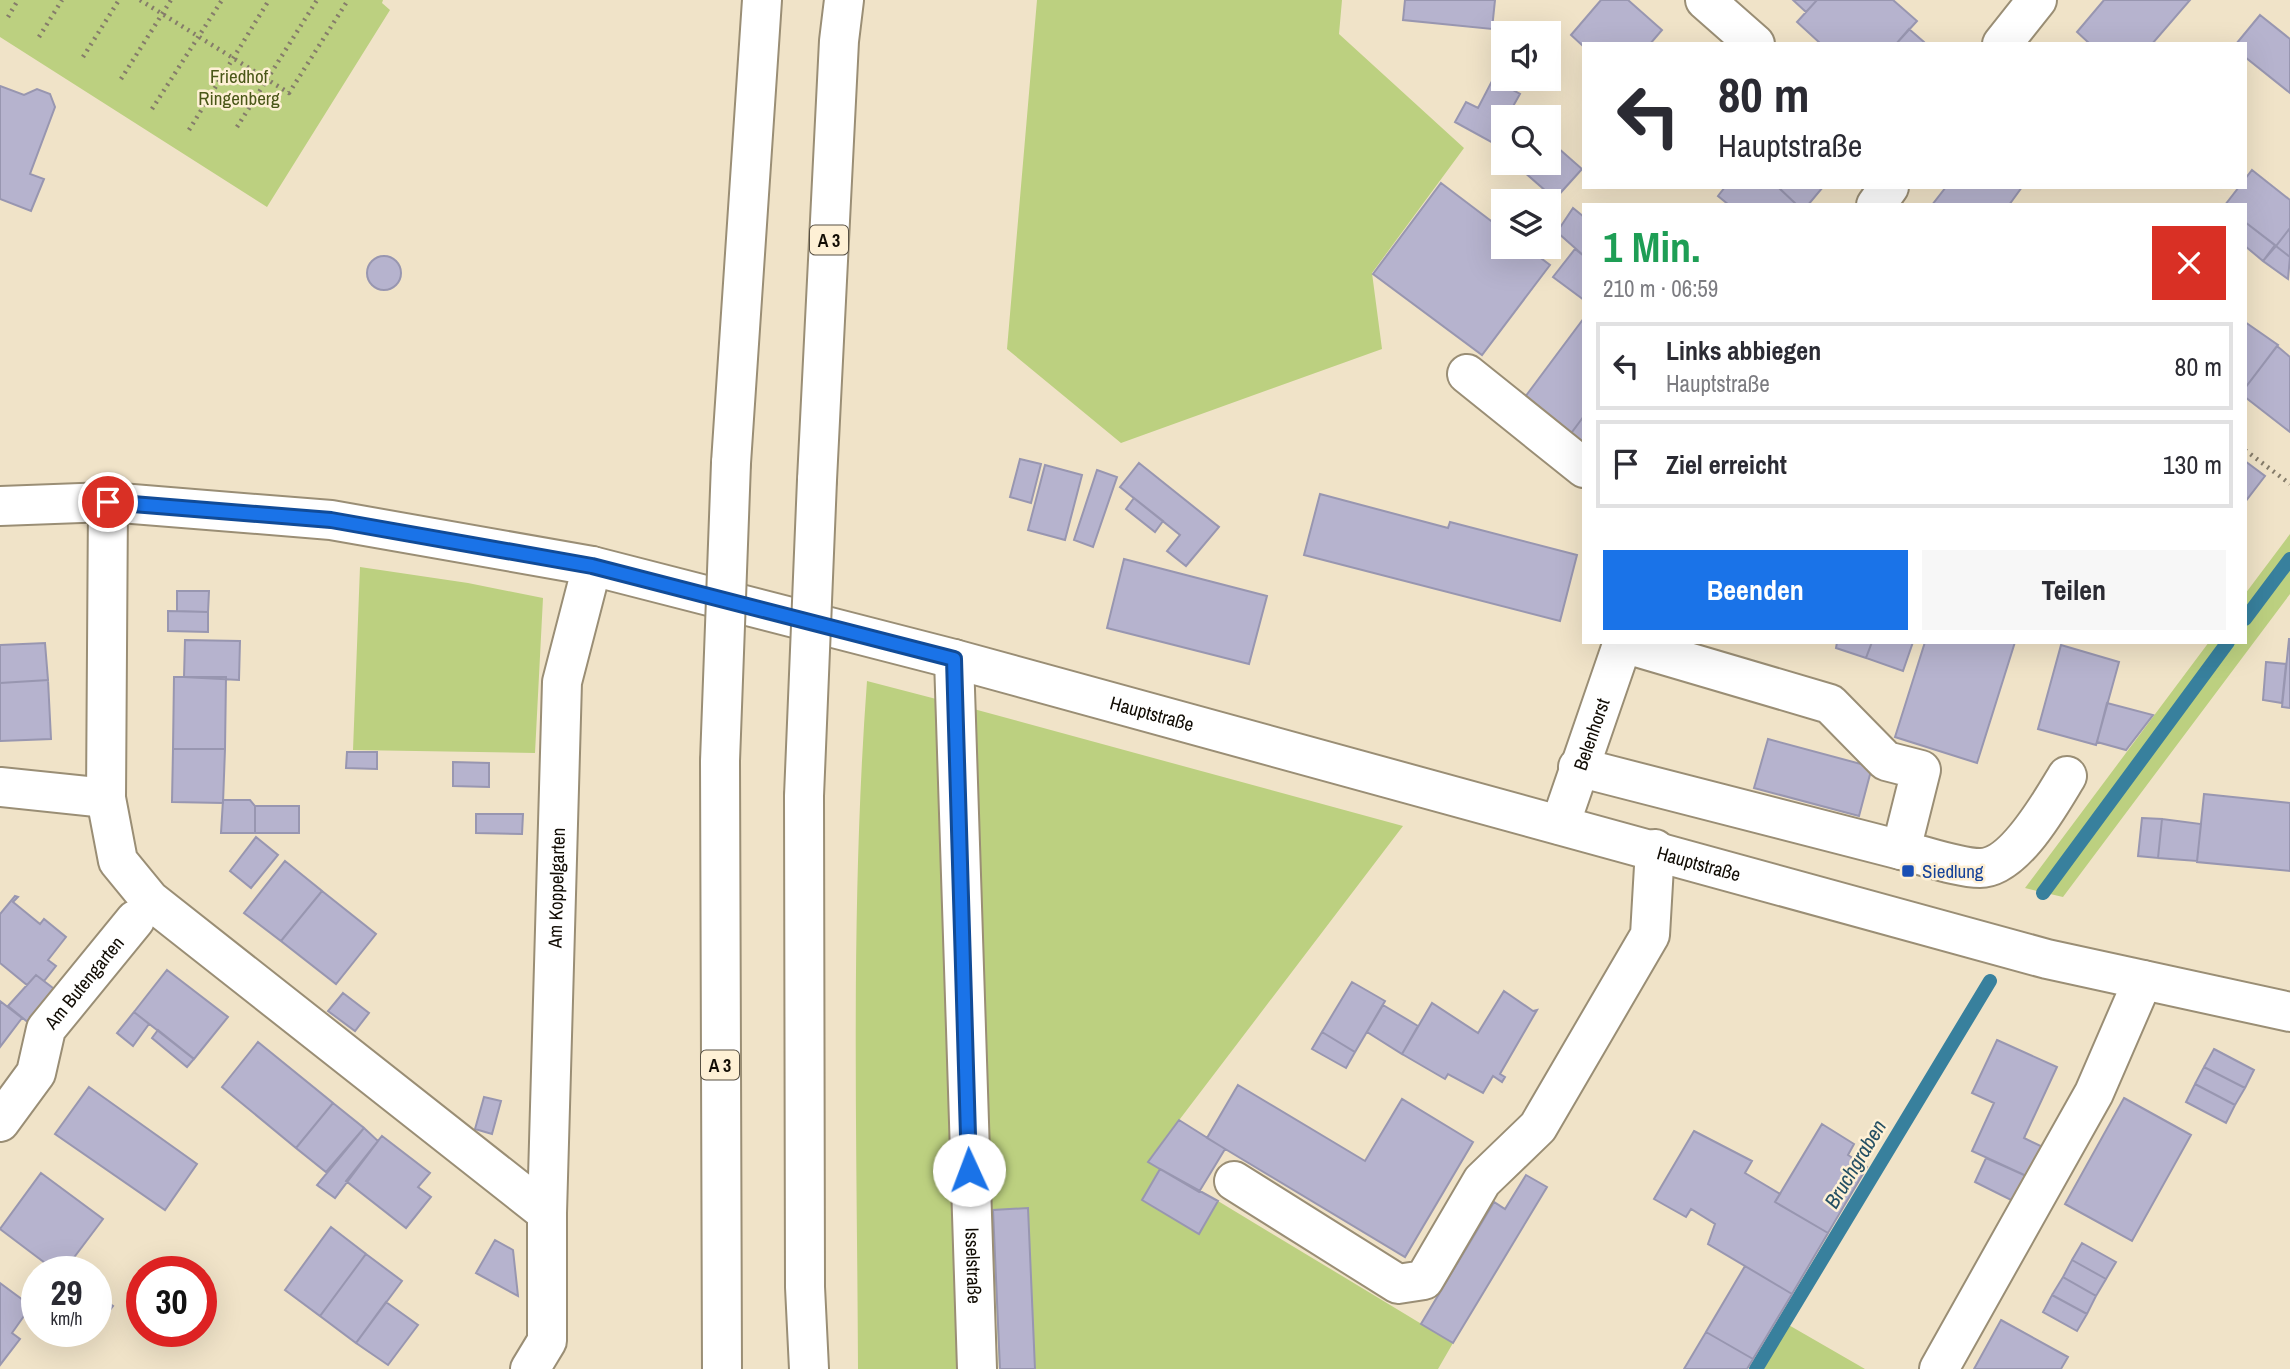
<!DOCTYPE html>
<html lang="de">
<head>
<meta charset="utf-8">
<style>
  :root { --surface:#fff; --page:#f7f7f7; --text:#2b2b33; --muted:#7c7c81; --line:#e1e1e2; --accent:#1a73e8 }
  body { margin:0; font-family:"Archivo Narrow",sans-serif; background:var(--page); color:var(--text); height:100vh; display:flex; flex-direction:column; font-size:26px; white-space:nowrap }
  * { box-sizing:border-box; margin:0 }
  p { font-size:23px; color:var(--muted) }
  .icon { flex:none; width:38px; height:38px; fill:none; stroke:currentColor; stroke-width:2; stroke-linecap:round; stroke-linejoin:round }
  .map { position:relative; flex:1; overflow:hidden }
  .details { position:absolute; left:1582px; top:203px; width:665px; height:441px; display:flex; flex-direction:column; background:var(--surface); border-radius:0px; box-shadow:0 7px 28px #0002 }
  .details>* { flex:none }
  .guide { position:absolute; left:1582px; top:42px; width:665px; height:147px; border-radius:0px; box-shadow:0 7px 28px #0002; background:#fff; color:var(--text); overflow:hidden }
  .fabs { position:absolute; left:1491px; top:21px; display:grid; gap:14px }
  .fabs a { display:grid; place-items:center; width:70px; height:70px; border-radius:0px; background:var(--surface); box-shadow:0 7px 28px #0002; font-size:35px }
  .speed { position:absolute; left:21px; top:1256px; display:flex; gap:14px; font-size:35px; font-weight:700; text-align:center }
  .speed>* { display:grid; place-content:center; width:91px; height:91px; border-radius:50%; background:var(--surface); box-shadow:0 7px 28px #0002; line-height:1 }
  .speed small { font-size:18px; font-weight:400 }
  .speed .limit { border:10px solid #d22; background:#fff; color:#111 }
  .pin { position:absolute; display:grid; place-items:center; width:60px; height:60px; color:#fff; margin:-30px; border:4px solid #fff; border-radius:50%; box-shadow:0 2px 7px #0007 }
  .me { position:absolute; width:77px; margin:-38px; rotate:358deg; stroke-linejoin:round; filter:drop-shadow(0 0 5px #0008) }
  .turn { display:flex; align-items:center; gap:24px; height:147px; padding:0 21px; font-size:32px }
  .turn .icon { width:91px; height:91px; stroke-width:2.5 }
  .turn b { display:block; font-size:49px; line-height:60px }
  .round { display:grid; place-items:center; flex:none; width:74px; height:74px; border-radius:0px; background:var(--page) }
  .summary { display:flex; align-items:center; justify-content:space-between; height:119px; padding:0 21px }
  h1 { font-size:42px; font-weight:700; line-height:52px; color:#1e9e55 }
  .button { display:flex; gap:14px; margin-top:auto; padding:14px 21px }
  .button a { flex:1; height:80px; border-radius:0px; background:var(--accent); color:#fff; font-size:28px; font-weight:700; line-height:80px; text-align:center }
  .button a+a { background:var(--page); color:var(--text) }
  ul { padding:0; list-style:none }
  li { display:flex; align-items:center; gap:21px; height:88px; margin:0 14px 10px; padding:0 7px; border:4px solid var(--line); border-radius:0px }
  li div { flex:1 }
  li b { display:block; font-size:26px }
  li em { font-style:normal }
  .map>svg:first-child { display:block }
</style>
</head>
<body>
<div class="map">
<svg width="2290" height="1369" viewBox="0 0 2290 1369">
  <rect width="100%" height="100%" fill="#f0e3c8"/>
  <path fill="#bcd080" d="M 0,0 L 383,0 L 382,3 L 390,10 L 267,207 L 0,37 Z
    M 1037,0 L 1342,0 L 1339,34 L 1464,148 L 1372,273 L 1382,349 L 1121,443 L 1007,349 Z
    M 2290,534 L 2290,594 L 2063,897 L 2025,888 L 2209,642 L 2245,642 L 2245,594 Z
    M 360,567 L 468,583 L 543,598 L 535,753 L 353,750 Z
    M 867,681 L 940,700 L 962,1369 L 858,1369 C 857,1140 850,909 867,681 Z
    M 970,708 L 1403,826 L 1148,1161 L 1160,1169 L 1142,1200 L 1199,1233 L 1218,1201 L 1453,1343 L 1438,1369 L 999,1369 Z
    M 1780,1320 L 1865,1369 L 1750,1369 Z"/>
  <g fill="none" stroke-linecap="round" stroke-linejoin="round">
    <path stroke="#38809d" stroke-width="14" d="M 2245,619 L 2290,559
      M 2043,893 L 2228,642
      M 1756,1369 L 1990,981"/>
  </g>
  <path fill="#b6b3ce" stroke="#9896b0" stroke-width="2" d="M 1405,0 L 1495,0 L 1492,29 L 1403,20 Z
    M 1601,0 L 1628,0 L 1662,30 L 1650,44 L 1584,44 L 1584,47 L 1571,35 Z
    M 1793,0 L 1817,0 L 1806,12 Z
    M 1817,0 L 1893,0 L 1917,21 L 1896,44 L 1821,44 L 1797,22 Z
    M 2104,0 L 2190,0 L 2152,44 L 2090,44 L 2077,32 Z
    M 2260,15 L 2290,39 L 2290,93 L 2245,57 L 2245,44 L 2236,44 Z
    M 1909,29 L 1924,42 L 1923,44 L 1896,44 Z
    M 1493,79 L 1520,94 L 1507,117 L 1503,117 L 1503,125 L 1493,143 L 1455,122 L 1466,102 L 1478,108 Z
    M 0,86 L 24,95 L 37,89 L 50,94 L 55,107 L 30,174 L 44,179 L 31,211 L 0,199 Z
    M 1549,140 L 1582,169 L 1555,199 L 1515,164 L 1549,163 Z
    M 2252,170 L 2290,200 L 2290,228 L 2276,246 L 2245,222 L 2245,205 L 2225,205 L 2239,187 L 2245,187 L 2245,179 Z
    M 1441,183 L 1503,230 L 1503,247 L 1526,247 L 1550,265 L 1482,355 L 1373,274 Z
    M 1725,187 L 1778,187 L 1797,205 L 1729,205 L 1718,196 Z
    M 1778,187 L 1823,187 L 1808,205 L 1797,205 Z
    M 1946,187 L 2022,187 L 2009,205 L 1932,205 Z
    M 1573,208 L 1584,217 L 1584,256 L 1557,232 Z
    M 2245,222 L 2275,245 L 2263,261 L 2245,246 Z
    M 2290,228 L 2290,257 L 2276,246 Z
    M 2276,246 L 2290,257 L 2288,279 L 2263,261 Z
    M 1575,249 L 1584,256 L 1584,300 L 1553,277 Z
    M367 273a17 17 0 1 1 34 0a17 17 0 1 1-34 0Z
    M 1584,318 L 1584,416 L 1569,436 L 1522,401 Z
    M 2245,322 L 2278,345 L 2245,388 Z
    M 2277,346 L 2290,357 L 2290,432 L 2245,397 L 2245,388 Z
    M 1584,416 L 1584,447 L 1569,436 Z
    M 1020,459 L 1041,464 L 1031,503 L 1010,497 Z
    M 2245,461 L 2265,476 L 2245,502 Z
    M 1139,463 L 1219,527 L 1186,566 L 1167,551 L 1180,535 L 1120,487 Z
    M 1045,465 L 1082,475 L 1065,540 L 1028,530 Z
    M 1097,470 L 1117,477 L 1093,547 L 1074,540 Z
    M 1320,494 L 1448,528 L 1450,522 L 1577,555 L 1560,621 L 1304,555 Z
    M 1134,498 L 1163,521 L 1155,532 L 1126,509 Z
    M 1124,559 L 1267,596 L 1249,664 L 1107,628 Z
    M 177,591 L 209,591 L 208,612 L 177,611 Z
    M 168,611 L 208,612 L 208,632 L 168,631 Z
    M 2289,639 L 2290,639 L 2290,708 L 2282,707 Z
    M 185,640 L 240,641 L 239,680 L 184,677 Z
    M 1837,642 L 1872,642 L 1866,658 L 1836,648 Z
    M 1872,642 L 1913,642 L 1903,671 L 1866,658 Z
    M 1925,642 L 2015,642 L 1977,763 L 1895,737 Z
    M 45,643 L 48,680 L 0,683 L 0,645 Z
    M 2061,645 L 2119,662 L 2096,745 L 2038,729 Z
    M 2266,662 L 2286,664 L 2282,703 L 2263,700 Z
    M 174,677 L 226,677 L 225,749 L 173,749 Z
    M 48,680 L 51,739 L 0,741 L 0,683 Z
    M 2107,703 L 2153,715 L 2126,750 L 2097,742 Z
    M 1768,739 L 1872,767 L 1859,816 L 1754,788 Z
    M 173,749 L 225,749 L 223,803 L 172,802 Z
    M 347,752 L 377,752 L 377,769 L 346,768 Z
    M 453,762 L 489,763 L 489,787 L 453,786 Z
    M 2204,794 L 2290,803 L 2290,871 L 2197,862 Z
    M 223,800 L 250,800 L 255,806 L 255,833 L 221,833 Z
    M 255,806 L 299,806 L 299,833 L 255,833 Z
    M 476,814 L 523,814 L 522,834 L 476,833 Z
    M 2142,818 L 2162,819 L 2158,858 L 2138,856 Z
    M 2162,819 L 2201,824 L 2197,861 L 2158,858 Z
    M 256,837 L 278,855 L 251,888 L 230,871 Z
    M 285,861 L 322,891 L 281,941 L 244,913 Z
    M 322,891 L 376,934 L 336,984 L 281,941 Z
    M 15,896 L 18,897 L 13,902 L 40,924 L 44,919 L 66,937 L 48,960 L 56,966 L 44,981 L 36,975 L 27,985 L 0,963 L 0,914 Z
    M 167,970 L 228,1017 L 194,1059 L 134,1012 Z
    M 36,975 L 62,995 L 35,1028 L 8,1006 Z
    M 1352,982 L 1385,1001 L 1355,1052 L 1322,1032 Z
    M 1504,991 L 1533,1011 L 1537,1010 L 1500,1074 L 1505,1077 L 1502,1082 L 1493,1076 L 1483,1093 L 1448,1074 L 1445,1079 L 1402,1054 L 1432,1003 L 1478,1033 Z
    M 343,993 L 369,1013 L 355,1031 L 328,1011 Z
    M 0,1001 L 22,1018 L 0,1047 Z
    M 1383,1005 L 1418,1026 L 1402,1054 L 1367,1032 Z
    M 134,1012 L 149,1024 L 133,1046 L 117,1033 Z
    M 158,1030 L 194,1059 L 187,1067 L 152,1038 Z
    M 1322,1032 L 1355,1052 L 1346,1068 L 1312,1049 Z
    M 1997,1040 L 2057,1067 L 2024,1138 L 2049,1150 L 2033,1179 L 1972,1151 L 1994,1103 L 1972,1093 Z
    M 258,1042 L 333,1103 L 296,1148 L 222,1087 Z
    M 2214,1049 L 2254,1070 L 2245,1088 L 2204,1067 Z
    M 2204,1067 L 2245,1088 L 2235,1105 L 2195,1084 Z
    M 2195,1084 L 2235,1105 L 2226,1123 L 2186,1102 Z
    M 1238,1085 L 1365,1161 L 1402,1099 L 1473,1142 L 1405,1257 L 1207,1138 Z
    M 89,1087 L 197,1164 L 165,1210 L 55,1134 Z
    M 484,1097 L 501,1101 L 492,1134 L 475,1129 Z
    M 2124,1098 L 2191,1135 L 2132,1241 L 2065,1204 Z
    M 333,1103 L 364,1128 L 326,1172 L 296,1148 Z
    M 1179,1120 L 1225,1149 L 1199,1192 L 1148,1162 Z
    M 1822,1124 L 1854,1144 L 1848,1155 L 1867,1167 L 1828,1233 L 1775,1202 Z
    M 364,1128 L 378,1141 L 335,1198 L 317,1185 Z
    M 1694,1131 L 1752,1161 L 1745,1173 L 1780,1194 L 1775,1202 L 1828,1233 L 1792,1294 L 1708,1244 L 1715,1224 L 1691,1209 L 1686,1217 L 1654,1199 Z
    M 382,1136 L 430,1173 L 418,1187 L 431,1197 L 406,1228 L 346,1181 Z
    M 1986,1158 L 2033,1179 L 2019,1204 L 1975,1182 Z
    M 1160,1169 L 1218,1201 L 1199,1234 L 1142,1200 Z
    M 41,1173 L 103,1219 L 63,1272 L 57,1272 L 0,1229 Z
    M 1526,1175 L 1547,1187 L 1453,1343 L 1421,1324 L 1494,1202 L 1505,1209 Z
    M 1028,1208 L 1035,1369 L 1000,1369 L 993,1210 Z
    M 331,1227 L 366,1254 L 320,1316 L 285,1290 Z
    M 495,1240 L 513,1250 L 518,1296 L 476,1273 Z
    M 2082,1243 L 2116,1262 L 2106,1279 L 2072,1260 Z
    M 366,1254 L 402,1281 L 356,1343 L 320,1316 Z
    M 2072,1260 L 2106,1279 L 2096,1296 L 2063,1277 Z
    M 1745,1266 L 1792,1294 L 1753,1359 L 1706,1332 Z
    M 2063,1277 L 2096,1296 L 2087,1314 L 2052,1295 Z
    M 0,1283 L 31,1306 L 12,1333 L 20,1339 L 0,1365 Z
    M 96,1294 L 113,1306 L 97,1327 L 96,1327 Z
    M 2052,1295 L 2087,1314 L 2077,1331 L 2043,1312 Z
    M 386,1302 L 418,1325 L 388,1365 L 356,1343 Z
    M 2001,1320 L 2068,1357 L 2061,1369 L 1974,1369 Z
    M 1706,1332 L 1753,1359 L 1747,1369 L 1684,1369 Z"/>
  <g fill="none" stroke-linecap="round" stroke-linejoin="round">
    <g stroke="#9a8e75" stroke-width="42">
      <g id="minor">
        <path d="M 1705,0 L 1755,44"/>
        <path d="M 2002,44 L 2037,0"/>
        <path d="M 1876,205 L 1889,187"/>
        <path d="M 1467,374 L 1584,468"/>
        <path d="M 108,502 L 106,798 L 118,861 L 150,900 L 547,1213"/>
        <path d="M 1623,643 L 1830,704 L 1886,761 L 1921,770 L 1901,850 C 1923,855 1958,868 1980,868 C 2015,868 2051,802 2067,776"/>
        <path id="s1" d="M 954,659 L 977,1369"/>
        <path d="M 1578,767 L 1901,850"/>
        <path d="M 0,787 L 106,798"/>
        <path id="s2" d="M 1560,825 L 1623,642"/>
        <path id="s3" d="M 0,1122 L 36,1073 L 46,1029 L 135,920"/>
        <path d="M 1234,1181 L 1398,1284 L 1424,1280 L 1482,1181 L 1538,1127 L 1650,935 L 1655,849"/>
        <path id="s4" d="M 530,1369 L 547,1341 L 547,1213 L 562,682 L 592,566"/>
        <path d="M 1939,1369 L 2094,1093 L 2143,980"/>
      </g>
    </g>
    <g stroke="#9a8e75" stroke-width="42">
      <g id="major">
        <path id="s5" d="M 0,506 L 108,502 L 331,520 L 592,566 L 954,659 L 2047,959 L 2290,1012"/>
      </g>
    </g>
    <g stroke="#9a8e75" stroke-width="42">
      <path id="highway" d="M 731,463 L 762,0
        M 817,480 L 839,41 L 844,0
        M 720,761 L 722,1369
        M 804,796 L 805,1287 L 809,1369"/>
    </g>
    <path stroke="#857c6a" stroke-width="4.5" stroke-dasharray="2 5" stroke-linecap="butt" d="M 140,0 L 289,93 L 348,0
      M 8,17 L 18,0
      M 39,37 L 62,0
      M 83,57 L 119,0
      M 121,79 L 171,0
      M 152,109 L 222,0
      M 237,127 L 317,0
      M 189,130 L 269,0
      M 2245,450 L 2290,484"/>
    <use href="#minor" stroke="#fff" stroke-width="38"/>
    <use href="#major" stroke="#fff" stroke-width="38"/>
    <use href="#highway" stroke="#fff" stroke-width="38"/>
    <g stroke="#9a8e75" stroke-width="42" stroke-linecap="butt">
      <path id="highway-bridge" d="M 720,761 L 731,463
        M 804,796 L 817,480"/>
    </g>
    <use href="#highway-bridge" stroke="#fff" stroke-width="38"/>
  </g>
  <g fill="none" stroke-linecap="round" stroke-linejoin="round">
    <g stroke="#114b97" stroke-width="18">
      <path id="route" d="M 108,502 L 331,520 L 592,566 L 954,659 L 969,1170"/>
    </g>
    <use href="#route" stroke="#1a73e8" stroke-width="12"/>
  </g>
  <rect fill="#1a4fb4" stroke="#fef0d5" stroke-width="2.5" x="1901" y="864" width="14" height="14" rx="3.5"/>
  <g text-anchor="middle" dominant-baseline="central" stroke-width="5" stroke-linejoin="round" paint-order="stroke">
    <g fill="#fef0d5" stroke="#585043" stroke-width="2">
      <rect x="810" y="225.5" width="38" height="29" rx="5"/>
      <rect x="701" y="1050.5" width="38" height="29" rx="5"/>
    </g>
    <g font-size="18" font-weight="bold" fill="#110c04">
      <text x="829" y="240">A 3</text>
      <text x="720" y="1065">A 3</text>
    </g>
    <g font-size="19" fill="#4a5718" stroke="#fef0d5">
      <text x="239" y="76">Friedhof<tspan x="239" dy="22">Ringenberg</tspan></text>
    </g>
    <g font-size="19" fill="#110c04" stroke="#fef0d5">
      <text stroke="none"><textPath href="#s5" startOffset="1176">Hauptstraße</textPath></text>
      <text stroke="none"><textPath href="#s2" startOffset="96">Belenhorst</textPath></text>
      <text stroke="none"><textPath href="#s5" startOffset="1743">Hauptstraße</textPath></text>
      <text stroke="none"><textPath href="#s4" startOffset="486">Am Koppelgarten</textPath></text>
      <text stroke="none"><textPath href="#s3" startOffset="166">Am Butengarten</textPath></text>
      <text stroke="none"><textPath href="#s1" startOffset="607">Isselstraße</textPath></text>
    </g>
    <g font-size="19" fill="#164399" stroke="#fef0d5" text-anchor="start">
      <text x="1922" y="871">Siedlung</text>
    </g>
    <g font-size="21" font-style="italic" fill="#244f63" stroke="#fef0d5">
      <text transform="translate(1855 1164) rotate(-59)">Bruchgraben</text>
    </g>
  </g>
</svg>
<div class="fabs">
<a><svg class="icon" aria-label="sound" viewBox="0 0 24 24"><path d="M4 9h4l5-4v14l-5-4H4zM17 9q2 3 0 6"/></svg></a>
<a><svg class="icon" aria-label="search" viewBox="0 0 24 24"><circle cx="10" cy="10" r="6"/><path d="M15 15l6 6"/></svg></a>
<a><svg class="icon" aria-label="layers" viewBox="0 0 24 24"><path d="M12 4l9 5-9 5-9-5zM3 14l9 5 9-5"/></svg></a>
</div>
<div class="speed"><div>29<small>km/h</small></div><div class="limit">30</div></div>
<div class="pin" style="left:108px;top:502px;background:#d93025"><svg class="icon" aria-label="arrive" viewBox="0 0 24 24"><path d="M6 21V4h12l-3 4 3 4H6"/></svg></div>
<svg class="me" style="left:969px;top:1170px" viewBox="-20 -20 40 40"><circle r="19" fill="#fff"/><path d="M0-13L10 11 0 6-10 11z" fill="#1a73e8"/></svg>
<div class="guide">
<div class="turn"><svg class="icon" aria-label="left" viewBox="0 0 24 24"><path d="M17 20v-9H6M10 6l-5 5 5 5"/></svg><div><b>80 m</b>Hauptstraße</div></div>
</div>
<section class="details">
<div class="summary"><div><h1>1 Min.</h1><p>210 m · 06:59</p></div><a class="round" style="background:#d93025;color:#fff"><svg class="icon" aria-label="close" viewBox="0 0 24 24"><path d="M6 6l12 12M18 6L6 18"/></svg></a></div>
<ul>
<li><svg class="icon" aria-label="left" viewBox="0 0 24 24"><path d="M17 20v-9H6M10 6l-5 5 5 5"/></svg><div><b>Links abbiegen</b><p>Hauptstraße</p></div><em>80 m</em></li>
<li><svg class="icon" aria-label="arrive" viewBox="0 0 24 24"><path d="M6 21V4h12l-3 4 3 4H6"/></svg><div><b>Ziel erreicht</b></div><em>130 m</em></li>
</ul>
<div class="button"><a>Beenden</a><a>Teilen</a></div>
</section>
</div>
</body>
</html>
